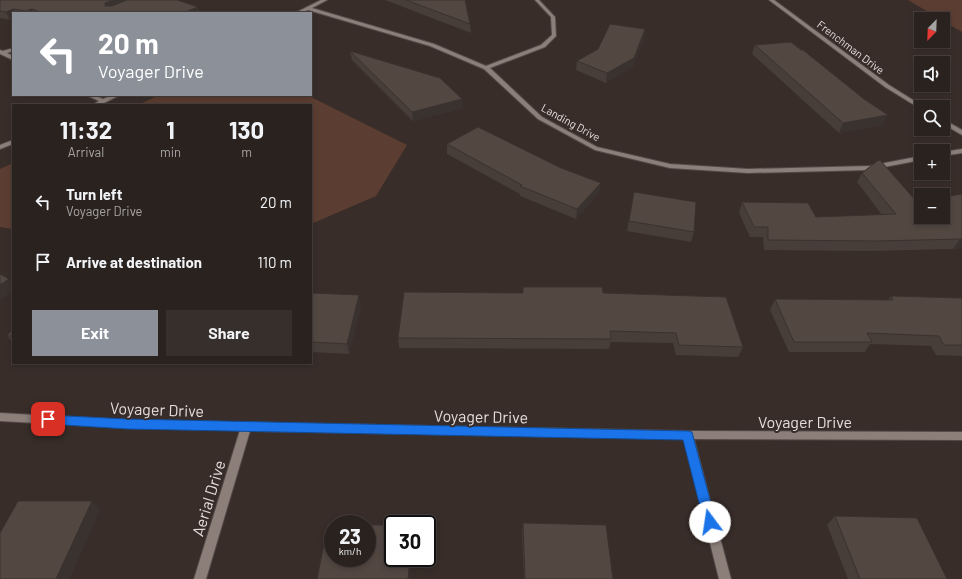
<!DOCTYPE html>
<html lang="en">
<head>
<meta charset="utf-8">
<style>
  :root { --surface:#2a221f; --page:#362f2c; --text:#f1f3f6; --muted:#a5a4a4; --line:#463f3d; --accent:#8c9099 }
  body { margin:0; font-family:Barlow,sans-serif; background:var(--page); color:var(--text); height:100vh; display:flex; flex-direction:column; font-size:15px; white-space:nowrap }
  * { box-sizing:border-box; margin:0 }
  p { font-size:13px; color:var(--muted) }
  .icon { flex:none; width:22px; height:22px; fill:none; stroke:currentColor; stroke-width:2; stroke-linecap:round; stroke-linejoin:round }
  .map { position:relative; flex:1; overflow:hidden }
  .panel { position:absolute; left:12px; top:104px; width:300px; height:260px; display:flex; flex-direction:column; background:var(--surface); border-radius:0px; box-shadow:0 2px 6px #0003,0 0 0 1px var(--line) }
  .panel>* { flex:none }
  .hud { position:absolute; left:12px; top:12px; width:300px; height:84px; border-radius:0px; box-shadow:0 2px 6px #0003,0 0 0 1px var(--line); background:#8c9099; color:#fff; overflow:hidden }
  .needle { width:26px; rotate:203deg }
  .tools { position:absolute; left:914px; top:12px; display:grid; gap:8px }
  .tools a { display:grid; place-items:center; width:36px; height:36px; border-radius:0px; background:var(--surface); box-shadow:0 2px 6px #0003,0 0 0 1px var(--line); font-size:20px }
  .speed { position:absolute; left:324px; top:515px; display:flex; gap:8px; font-size:20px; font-weight:700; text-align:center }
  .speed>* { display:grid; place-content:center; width:52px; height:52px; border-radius:50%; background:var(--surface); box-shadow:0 2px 6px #0003,0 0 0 1px var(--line); line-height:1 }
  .speed small { font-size:10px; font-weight:400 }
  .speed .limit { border:2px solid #111; border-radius:6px; background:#fff; color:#111 }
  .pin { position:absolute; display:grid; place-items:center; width:34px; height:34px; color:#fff; margin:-17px; border-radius:8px; box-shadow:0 2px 6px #0006 }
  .me { position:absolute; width:44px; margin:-22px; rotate:346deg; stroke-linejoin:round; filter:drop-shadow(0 0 3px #0008) }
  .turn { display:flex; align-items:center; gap:14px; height:84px; padding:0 20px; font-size:18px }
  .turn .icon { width:52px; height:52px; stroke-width:2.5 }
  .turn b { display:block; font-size:28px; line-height:34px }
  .eta { display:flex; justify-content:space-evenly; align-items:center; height:68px; text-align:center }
  .eta b { font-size:24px; font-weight:700; line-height:28px }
  .primary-button { display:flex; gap:8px; margin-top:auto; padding:8px 20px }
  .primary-button a { flex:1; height:46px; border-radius:0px; background:var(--accent); color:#fff; font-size:16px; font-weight:700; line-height:46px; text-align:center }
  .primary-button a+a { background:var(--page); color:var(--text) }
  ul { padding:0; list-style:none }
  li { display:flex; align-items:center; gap:12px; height:60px; padding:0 20px }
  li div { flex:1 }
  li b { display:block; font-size:15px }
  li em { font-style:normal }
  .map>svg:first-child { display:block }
</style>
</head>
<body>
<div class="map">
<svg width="962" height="579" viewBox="0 0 962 579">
  <rect width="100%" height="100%" fill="#382d29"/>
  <path fill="#5c3d31" d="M 908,0 L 962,0 L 962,32 L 943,21 L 943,19 L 940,19 Z
    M 159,95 L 307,95 L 407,145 L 376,196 L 311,224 L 311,105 L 138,105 Z
    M 13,163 L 13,229 L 0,227 L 0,169 Z"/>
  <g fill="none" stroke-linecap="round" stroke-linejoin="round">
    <g stroke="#534947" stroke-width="2">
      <path id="minor" d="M 321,0 L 327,0 L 312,8 L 434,44 L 486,66 L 541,45 L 552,35 L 551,17 L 535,0 L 539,0 L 555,17 L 556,36 L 545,47 L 490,68 L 542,117 L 597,147 L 670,164 L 748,169 L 869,166 L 921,156 L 921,160 L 869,170 L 748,173 L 670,168 L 595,150 L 538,119 L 484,69 L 430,46 L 308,10 L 301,13 L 295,13 Z
        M 769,0 L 774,0 L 889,85 L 924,107 L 919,108 L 885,87 Z
        M 13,48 L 13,51 L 7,53 L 13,56 L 13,60 L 0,54 L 0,50 L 3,51 Z
        M 86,95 L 94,95 L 103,99 L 112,95 L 120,95 L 100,105 L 92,105 L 99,101 Z
        M 943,119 L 962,130 L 962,135 L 943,124 Z
        M 13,140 L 13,144 L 0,149 L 0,145 Z
        M 962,149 L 962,153 L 943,156 L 943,152 Z
        M 0,413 L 127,420 L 688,431 L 962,432 L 962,440 L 694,439 L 731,579 L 719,579 L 684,439 L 250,431 L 206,579 L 194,579 L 240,430 L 127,428 L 0,421 Z"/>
    </g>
    <use href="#minor" fill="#8c7f7a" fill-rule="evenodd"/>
  </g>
  <path fill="#473d39" d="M 0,0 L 198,7 L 200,13 L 13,13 L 13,19 L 10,20 L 0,18 Z
    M 385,0 L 465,0 L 470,24 L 471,33 Z
    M 645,29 L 644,37 L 633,66 L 606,83 L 576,70 L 577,61 Z
    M 755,45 L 864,99 L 883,125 L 839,133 L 752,54 Z
    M 350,51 L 463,108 L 413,121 L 352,60 Z
    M 447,144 L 599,193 L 576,219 L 520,196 L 520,194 L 447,154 Z
    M 862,173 L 916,201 L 962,194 L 962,248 L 953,249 L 870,251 L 764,250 L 763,237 L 750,237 L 739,213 L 742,202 L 816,217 L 882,215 L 857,182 Z
    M 634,192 L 694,232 L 691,242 L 627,231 Z
    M 523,287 L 603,293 L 743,347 L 738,357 L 676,355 L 673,343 L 611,342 L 609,349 L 399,348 L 398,338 L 523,293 Z
    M 311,293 L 361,305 L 349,354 L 311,352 Z
    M 891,296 L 962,298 L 962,356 L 936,355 L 931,346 L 870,344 L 865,352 L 789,352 L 770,310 L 775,299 L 888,300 Z
    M 13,328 L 13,343 L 7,336 Z
    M 835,516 L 947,579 L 848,579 L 827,525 Z
    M 523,523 L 613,579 L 524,579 L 522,532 Z"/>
  <path fill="#3a322e" d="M 114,0 L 138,0 L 108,12 L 105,6 L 105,3 Z
    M 198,7 L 200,13 L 183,13 Z
    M 13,9 L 15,13 L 13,13 L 13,19 L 10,20 L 6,12 Z
    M 32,9 L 34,13 L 27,13 L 26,11 Z
    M 645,29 L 644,37 L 633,66 L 606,83 L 607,73 Z
    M 462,99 L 463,108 L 413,121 L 412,112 Z
    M 888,115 L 883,125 L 839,133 L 843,123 Z
    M 601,183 L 599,193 L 576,219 L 577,209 Z
    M 960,239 L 962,239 L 962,248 L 953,249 Z
    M 9,279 L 13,284 L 13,292 L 0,300 L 0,285 Z
    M 359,295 L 361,305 L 349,354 L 347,344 Z
    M 92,501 L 100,510 L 70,579 L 56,579 Z
    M 410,558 L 412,558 L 410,579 L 408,579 Z"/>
  <path fill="#534742" stroke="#3a322e" d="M 0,0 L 114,0 L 105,3 L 105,6 L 112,6 L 127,0 L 177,0 L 198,7 L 183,13 L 43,13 L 32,9 L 26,11 L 13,9 L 6,12 L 0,11 Z
    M 406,0 L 465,0 L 470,24 Z
    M 610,24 L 645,29 L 634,58 L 607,73 L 577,61 L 598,49 Z
    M 791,42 L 801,50 L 803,50 L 864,99 L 888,115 L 843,123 L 755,45 Z
    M 350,51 L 440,78 L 462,99 L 412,112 Z
    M 478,127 L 561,168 L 601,183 L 577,209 L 520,186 L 522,185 L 447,144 Z
    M 880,160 L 916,201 L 921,201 L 921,217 L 943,217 L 943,197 L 962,194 L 962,239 L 876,241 L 768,240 L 768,227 L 754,227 L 742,202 L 808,203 L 816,217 L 896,214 L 862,173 L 877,161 Z
    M 634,192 L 696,202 L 694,232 L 629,221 Z
    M 0,274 L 9,279 L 0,285 Z
    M 523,287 L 602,287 L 603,293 L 726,297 L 743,347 L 679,345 L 676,333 L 610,331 L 611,339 L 398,338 L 404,292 L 523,293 Z
    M 311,293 L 359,295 L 347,344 L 311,342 Z
    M 891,296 L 962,298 L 962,345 L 944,345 L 939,336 L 867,333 L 872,342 L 794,342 L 775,299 L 893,300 Z
    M 13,328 L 13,336 L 7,336 Z
    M 18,501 L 92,501 L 56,579 L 0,579 L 0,533 Z
    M 835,516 L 917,518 L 947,579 L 860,579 Z
    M 523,523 L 606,525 L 613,579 L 525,579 Z
    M 328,524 L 333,524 L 333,558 L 367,558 L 367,525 L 393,525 L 393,558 L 410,558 L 408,579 L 317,579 Z"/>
  <path fill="#1a73e8" stroke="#114b97" d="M 48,415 L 127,419 L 688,431 L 692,432 L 693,436 L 716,522 L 714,526 L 710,528 L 705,526 L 704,522 L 683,440 L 127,429 L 48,424 L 44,423 L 42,419 L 44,416 Z"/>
  <g text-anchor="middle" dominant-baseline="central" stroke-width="4" stroke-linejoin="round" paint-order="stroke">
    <g font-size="11" fill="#e6dedc" stroke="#382d29">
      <text transform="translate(851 47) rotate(37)">Frenchman Drive</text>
      <text transform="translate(571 122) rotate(29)">Landing Drive</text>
    </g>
    <g font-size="16" fill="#e6dedc" stroke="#382d29">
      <text transform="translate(157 409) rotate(2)">Voyager Drive</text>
      <text transform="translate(481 416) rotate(1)">Voyager Drive</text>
      <text x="805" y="421">Voyager Drive</text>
      <text transform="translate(208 498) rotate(-73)">Aerial Drive</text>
    </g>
  </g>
</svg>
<div class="tools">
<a><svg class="needle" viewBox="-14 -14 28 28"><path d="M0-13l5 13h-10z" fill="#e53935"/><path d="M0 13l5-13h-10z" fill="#a5a4a4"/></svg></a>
<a><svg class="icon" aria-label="sound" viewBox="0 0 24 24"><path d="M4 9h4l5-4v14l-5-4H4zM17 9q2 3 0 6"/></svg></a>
<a><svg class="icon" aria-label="search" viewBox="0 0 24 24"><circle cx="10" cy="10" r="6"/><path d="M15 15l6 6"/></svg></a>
<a>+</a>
<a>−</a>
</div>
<div class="speed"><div>23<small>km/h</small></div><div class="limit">30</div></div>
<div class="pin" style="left:48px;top:419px;background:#d93025"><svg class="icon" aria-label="arrive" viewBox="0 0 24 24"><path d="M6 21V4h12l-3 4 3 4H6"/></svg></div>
<svg class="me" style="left:710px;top:522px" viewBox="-20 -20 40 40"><circle r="19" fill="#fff"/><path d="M0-13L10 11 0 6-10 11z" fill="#1a73e8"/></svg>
<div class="hud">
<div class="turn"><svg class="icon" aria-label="left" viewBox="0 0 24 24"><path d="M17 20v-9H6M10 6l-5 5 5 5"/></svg><div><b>20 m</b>Voyager Drive</div></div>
</div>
<section class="panel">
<div class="eta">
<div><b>11:32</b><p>Arrival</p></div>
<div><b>1</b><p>min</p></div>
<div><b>130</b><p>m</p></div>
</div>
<ul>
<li><svg class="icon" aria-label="left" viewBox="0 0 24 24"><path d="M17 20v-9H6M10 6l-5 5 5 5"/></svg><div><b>Turn left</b><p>Voyager Drive</p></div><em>20 m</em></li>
<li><svg class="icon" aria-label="arrive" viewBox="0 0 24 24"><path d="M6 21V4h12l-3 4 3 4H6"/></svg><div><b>Arrive at destination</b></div><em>110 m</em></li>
</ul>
<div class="primary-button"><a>Exit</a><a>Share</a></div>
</section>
</div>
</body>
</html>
